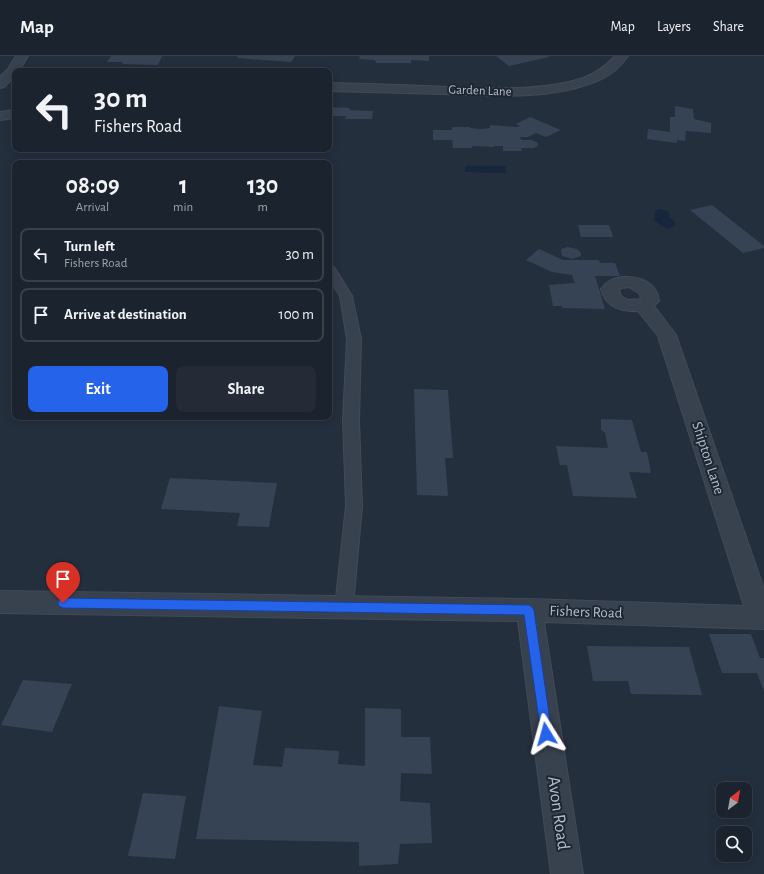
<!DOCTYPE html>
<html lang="en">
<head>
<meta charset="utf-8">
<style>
  :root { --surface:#1b232e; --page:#242b36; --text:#f1f3f6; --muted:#a0a4aa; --line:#39404a; --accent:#2563eb }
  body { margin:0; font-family:"Alegreya Sans",sans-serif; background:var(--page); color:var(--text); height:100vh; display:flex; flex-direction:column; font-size:15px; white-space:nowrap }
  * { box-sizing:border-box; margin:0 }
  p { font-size:13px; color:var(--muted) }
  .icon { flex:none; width:22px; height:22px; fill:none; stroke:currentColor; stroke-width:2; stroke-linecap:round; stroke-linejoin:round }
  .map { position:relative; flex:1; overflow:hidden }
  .side { position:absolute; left:12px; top:104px; width:320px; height:260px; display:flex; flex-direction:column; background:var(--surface); border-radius:8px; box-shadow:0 2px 10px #0003,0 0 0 1px var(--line) }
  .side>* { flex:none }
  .hud { position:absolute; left:12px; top:12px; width:320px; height:84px; border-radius:8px; box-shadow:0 2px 10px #0003,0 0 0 1px var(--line); background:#1b232e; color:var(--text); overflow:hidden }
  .needle { width:26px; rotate:31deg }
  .buttons { position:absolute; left:716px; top:726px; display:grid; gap:8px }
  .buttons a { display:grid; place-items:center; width:36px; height:36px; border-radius:8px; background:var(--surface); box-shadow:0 2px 10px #0003,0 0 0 1px var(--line); font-size:20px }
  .pin { position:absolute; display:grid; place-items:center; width:34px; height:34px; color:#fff; margin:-41px -17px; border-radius:50% 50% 50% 0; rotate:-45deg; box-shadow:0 0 4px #0007 }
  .pin .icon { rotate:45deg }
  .me { position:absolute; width:44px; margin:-22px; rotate:352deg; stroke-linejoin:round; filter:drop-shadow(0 0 3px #0008) }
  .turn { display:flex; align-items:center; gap:14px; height:84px; padding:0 16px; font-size:18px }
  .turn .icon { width:52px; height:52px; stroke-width:2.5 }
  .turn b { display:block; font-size:28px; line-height:34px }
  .eta { display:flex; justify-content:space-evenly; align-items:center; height:68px; text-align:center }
  .eta b { font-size:24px; font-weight:700; line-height:28px }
  .button { display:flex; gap:8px; margin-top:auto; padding:8px 16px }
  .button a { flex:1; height:46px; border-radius:8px; background:var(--accent); color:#fff; font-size:16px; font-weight:700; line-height:46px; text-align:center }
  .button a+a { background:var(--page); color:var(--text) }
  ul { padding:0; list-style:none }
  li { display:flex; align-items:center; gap:12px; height:54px; margin:0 8px 6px; padding:0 8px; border:2px solid var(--line); border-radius:8px }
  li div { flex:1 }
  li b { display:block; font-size:15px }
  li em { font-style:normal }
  header { display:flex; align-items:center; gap:24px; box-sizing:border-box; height:56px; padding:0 20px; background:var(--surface); border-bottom:1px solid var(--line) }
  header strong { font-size:19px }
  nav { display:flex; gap:22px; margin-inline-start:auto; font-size:14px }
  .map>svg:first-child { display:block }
</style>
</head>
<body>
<header>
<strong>Map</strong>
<nav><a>Map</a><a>Layers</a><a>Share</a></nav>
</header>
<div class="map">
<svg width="764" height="818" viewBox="0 0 764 818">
  <rect width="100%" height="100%" fill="#242f3e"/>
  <path fill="#17263c" d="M 465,110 L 505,110 L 506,117 L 465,116 Z
    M 657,153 L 661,153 L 669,156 L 669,161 L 675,166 L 676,169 L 669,173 L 661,170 L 654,164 L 655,157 Z"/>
  <path fill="#364354" d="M 111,0 L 162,0 L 158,9 L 122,8 L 123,6 L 107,6 Z
    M 238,0 L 295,0 L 291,6 L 237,2 Z
    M 360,0 L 429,0 L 429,5 L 411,4 L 411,7 L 376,7 L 375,4 L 359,3 Z
    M 496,0 L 549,0 L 549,1 L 509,10 Z
    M 675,50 L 693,53 L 694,63 L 711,67 L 711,77 L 686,75 L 685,85 L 677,84 L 677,87 L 647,83 L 648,73 L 670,76 L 670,61 L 675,61 Z
    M 329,51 L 350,52 L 349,54 L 373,55 L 372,63 L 345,63 L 346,60 L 332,60 L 330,66 L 329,66 Z
    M 530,61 L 561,74 L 546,81 L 536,77 L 528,81 L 520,81 L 521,84 L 532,84 L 538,87 L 538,90 L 534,92 L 521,92 L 522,95 L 503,95 L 503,90 L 494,90 L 494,91 L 472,90 L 472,92 L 453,92 L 452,84 L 433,84 L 433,74 L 452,74 L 452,71 L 470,71 L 470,72 L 481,73 L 490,72 L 490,69 L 516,71 L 520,70 L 516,68 Z
    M 712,149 L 764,190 L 764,192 L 743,197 L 690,154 Z
    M 578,169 L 609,169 L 613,181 L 581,181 Z
    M 568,191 L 577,193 L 581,197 L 581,200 L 572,203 L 562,200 L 561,193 Z
    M 539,193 L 563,204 L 599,204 L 600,207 L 615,207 L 620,220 L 595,220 L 605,253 L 562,252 L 562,250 L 553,250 L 549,229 L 575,227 L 572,219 L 552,216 L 526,204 Z
    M 414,333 L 448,334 L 453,402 L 445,402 L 448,440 L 417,439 Z
    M 601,363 L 632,364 L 641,396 L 647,396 L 651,417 L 629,416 L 637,442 L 573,440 L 567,409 L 560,409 L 556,390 L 608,392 L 605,377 L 601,374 Z
    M 170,422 L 277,427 L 269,471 L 237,470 L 240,457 L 161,453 Z
    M 709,578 L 751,578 L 760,602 L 764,602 L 764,635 L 757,617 L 722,617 Z
    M 587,590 L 689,591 L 702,639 L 631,638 L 628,625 L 593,625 Z
    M 23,624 L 72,628 L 52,676 L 1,669 Z
    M 219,650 L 262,655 L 253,709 L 282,711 L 285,692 L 339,695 L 338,708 L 365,710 L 365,652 L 401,653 L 401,681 L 430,681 L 432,718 L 401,717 L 400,745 L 430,747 L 432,787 L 400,788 L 398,808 L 359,810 L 359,786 L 196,783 Z
    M 143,737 L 186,740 L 175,803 L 128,800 Z"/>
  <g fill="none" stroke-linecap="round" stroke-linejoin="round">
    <g stroke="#414a57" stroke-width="2">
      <path id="lane" d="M 329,211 L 334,211 L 352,240 L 361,283 L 359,365 L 362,450 L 353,551 L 351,557 L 344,559 L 337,557 L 335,551 L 346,450 L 343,365 L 347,283 L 340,240 L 329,223 Z"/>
    </g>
    <g stroke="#414a57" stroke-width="2">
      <path id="street" d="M 16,0 L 28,0 L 19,15 L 15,15 L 15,20 L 4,31 L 0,32 L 0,21 L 8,13 Z
        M 615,0 L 628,0 C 619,13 607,22 592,27 C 546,44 493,40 444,38 C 406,37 367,36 329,35 L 329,27 C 368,28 408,29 447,31 C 490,32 542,36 583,22 C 596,17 606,10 615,0 Z
        M 15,54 L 15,62 L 0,64 L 0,56 Z
        M 622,221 C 640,220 657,226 659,245 L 654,250 L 676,279 L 764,533 L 764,573 L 544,566 L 583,818 L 551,818 L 518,565 L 0,557 L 0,535 L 529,543 L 744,550 L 658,280 L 638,255 C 622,256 605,251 601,233 C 607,225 612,223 622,221 ZM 629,231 L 640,238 L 641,243 L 628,244 L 621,240 L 619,234 L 622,232 Z"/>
    </g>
    <use href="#lane" fill="#38414e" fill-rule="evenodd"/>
    <use href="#street" fill="#38414e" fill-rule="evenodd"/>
  </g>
  <path fill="#2563eb" stroke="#184099" d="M 63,542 L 529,549 L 532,551 L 534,554 L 552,678 L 551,682 L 546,684 L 542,682 L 541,678 L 524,559 L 63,552 L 59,550 L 58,547 L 59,544 Z"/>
  <g text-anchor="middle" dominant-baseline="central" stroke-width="4" stroke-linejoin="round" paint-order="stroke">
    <g font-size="13" fill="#b4bcc9" stroke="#1d2633">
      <text transform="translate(480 35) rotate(2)">Garden Lane</text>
    </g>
    <g font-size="15" fill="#b4bcc9" stroke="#1d2633">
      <text transform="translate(708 402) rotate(72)">Shipton Lane</text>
      <text transform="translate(586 556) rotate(2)">Fishers Road</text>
    </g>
    <g font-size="18" fill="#b4bcc9" stroke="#1d2633">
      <text transform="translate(558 757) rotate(82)">Avon Road</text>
    </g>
  </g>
</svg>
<div class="buttons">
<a><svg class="needle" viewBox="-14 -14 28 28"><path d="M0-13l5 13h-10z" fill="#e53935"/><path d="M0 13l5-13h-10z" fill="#a0a4aa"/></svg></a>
<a><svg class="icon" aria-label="search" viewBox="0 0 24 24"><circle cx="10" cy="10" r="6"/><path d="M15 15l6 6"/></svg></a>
</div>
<div class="pin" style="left:63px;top:547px;background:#d93025"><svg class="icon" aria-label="arrive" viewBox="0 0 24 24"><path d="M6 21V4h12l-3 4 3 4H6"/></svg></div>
<svg class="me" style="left:546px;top:678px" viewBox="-20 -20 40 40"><path d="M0-17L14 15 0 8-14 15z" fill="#2563eb" stroke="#fff" stroke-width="4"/></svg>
<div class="hud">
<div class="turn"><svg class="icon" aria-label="left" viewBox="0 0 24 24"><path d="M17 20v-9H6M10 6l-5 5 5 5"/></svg><div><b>30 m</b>Fishers Road</div></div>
</div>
<section class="side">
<div class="eta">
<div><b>08:09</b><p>Arrival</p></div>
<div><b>1</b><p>min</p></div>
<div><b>130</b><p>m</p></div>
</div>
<ul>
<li><svg class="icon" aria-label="left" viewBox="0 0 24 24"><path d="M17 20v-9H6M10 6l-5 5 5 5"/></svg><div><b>Turn left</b><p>Fishers Road</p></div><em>30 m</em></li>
<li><svg class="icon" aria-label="arrive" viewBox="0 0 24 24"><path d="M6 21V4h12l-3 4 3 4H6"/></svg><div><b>Arrive at destination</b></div><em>100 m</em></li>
</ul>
<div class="button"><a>Exit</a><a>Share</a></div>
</section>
</div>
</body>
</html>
